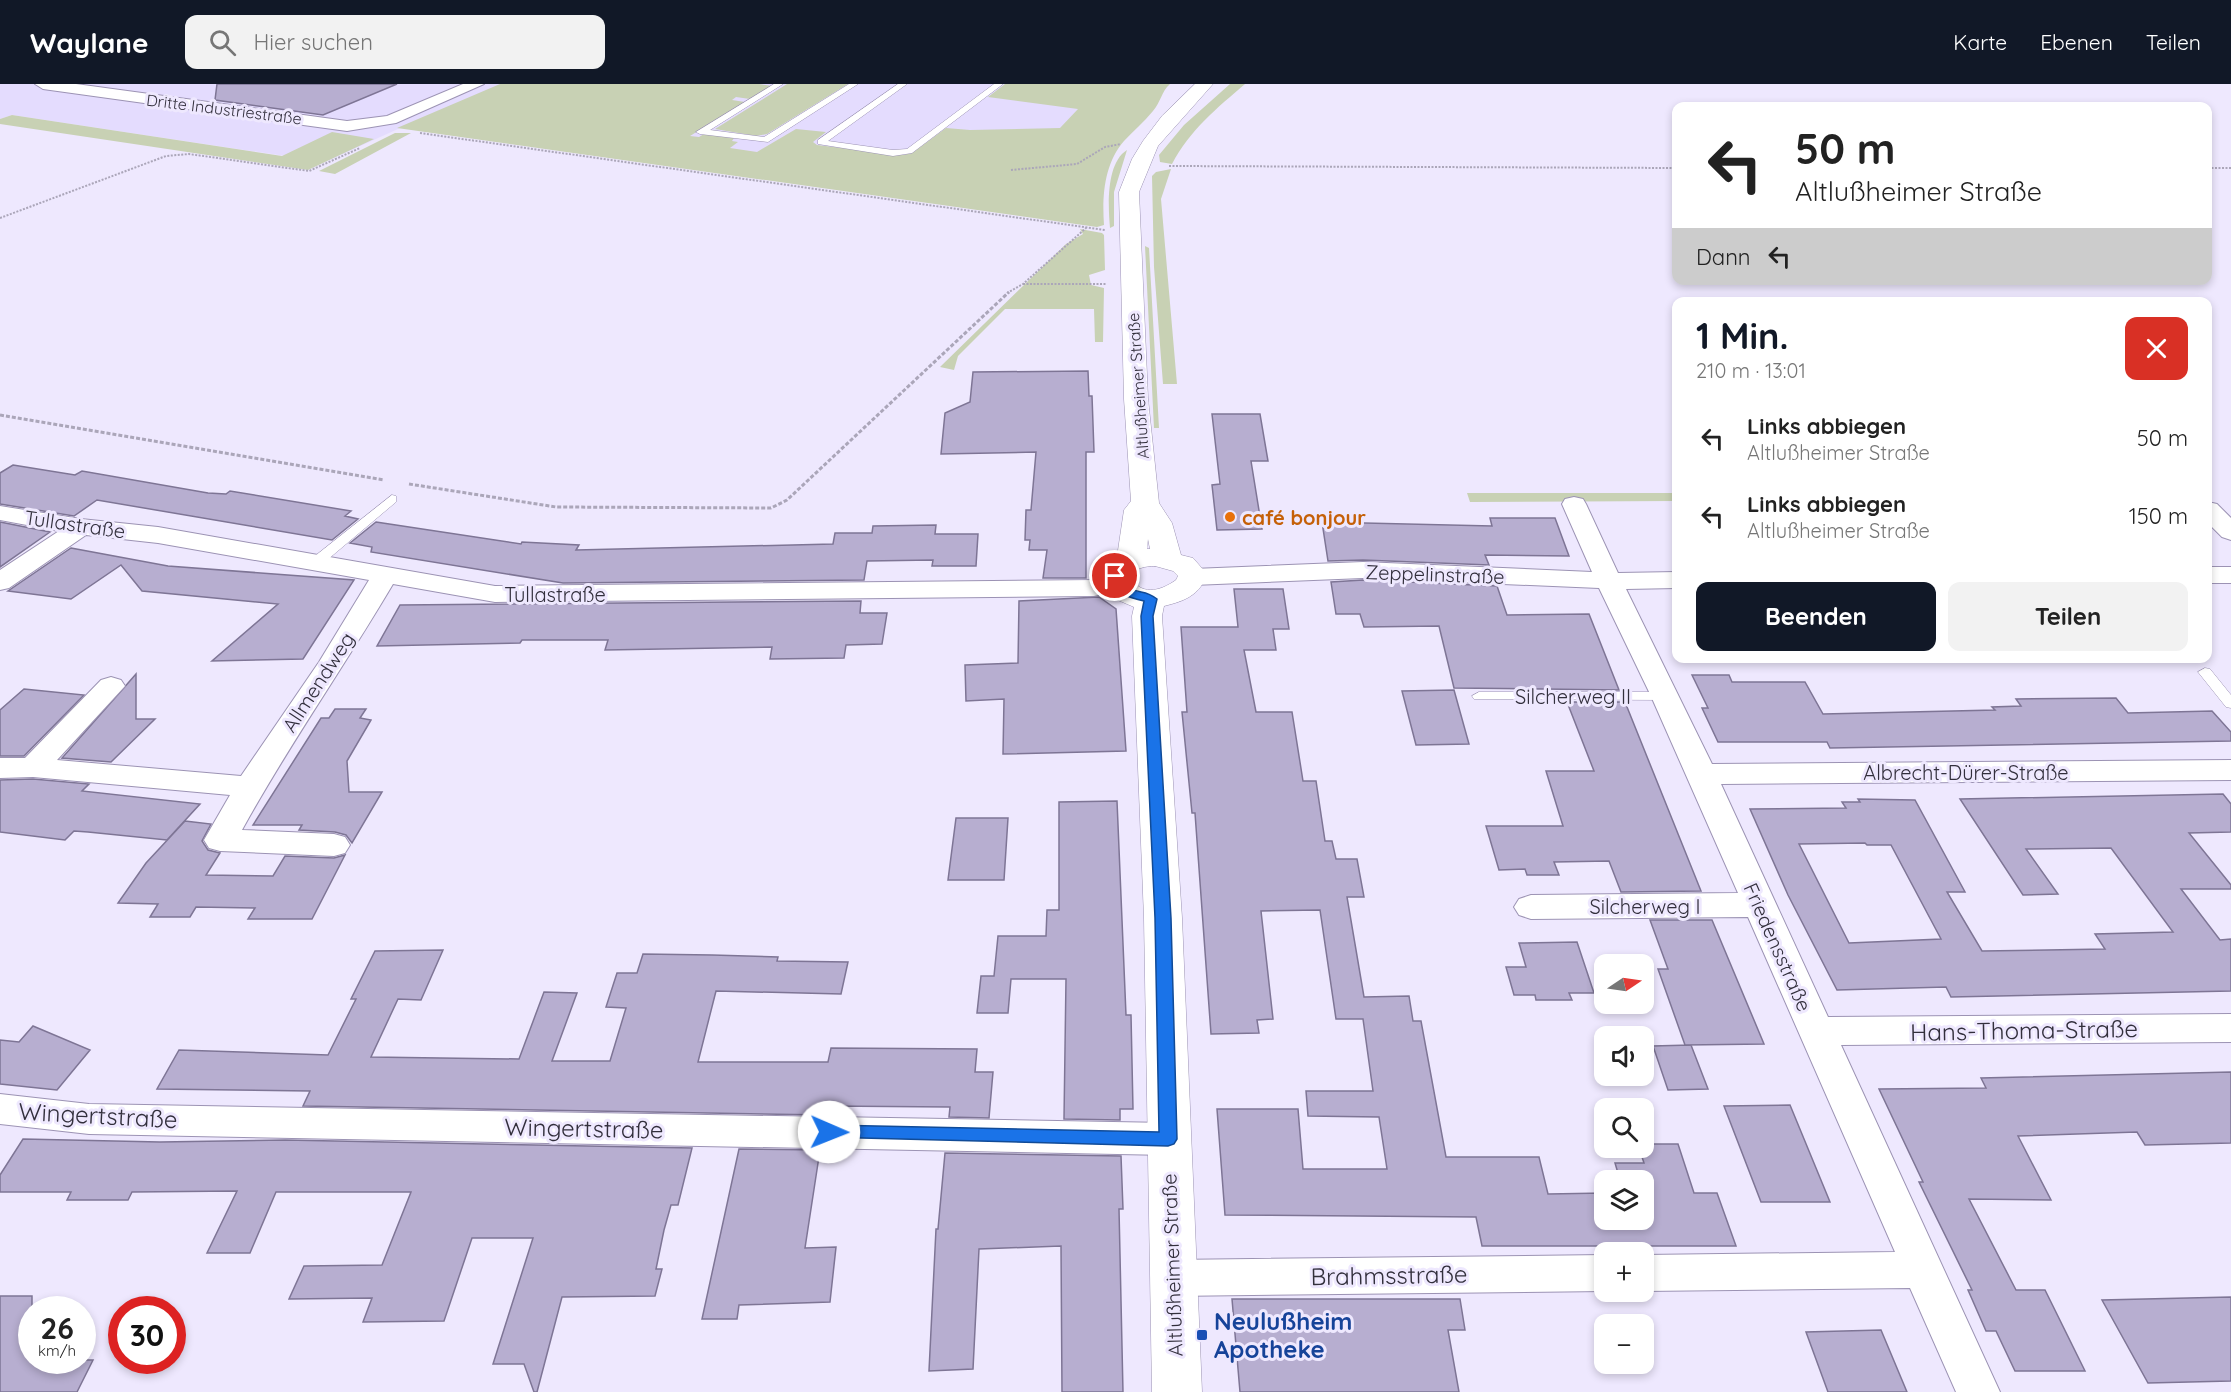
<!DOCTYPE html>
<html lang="de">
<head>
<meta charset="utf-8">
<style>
  :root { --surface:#fff; --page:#f2f2f2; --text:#222; --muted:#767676; --accent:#111827 }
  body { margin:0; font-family:Quicksand,sans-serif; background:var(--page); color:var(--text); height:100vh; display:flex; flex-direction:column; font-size:22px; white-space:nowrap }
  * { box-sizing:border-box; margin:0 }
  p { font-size:20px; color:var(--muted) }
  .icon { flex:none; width:33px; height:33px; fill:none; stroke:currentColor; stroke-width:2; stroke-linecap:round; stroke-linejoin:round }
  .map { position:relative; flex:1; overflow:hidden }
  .drawer { position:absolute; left:1672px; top:213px; width:540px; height:366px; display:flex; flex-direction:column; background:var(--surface); border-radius:12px; box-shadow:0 3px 9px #0003 }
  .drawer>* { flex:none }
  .top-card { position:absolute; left:1672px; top:18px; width:540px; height:183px; border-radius:12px; box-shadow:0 3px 9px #0003; background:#fff; color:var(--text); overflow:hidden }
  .needle { width:39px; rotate:77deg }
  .buttons { position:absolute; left:1594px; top:870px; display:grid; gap:12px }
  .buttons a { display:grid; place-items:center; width:60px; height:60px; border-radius:12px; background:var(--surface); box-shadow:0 3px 9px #0003; font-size:30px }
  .speed { position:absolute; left:18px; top:1212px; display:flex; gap:12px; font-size:30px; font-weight:700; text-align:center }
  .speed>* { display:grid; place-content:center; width:78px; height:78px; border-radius:50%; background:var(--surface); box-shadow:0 3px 9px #0003; line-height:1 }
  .speed small { font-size:15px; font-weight:400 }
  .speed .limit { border:9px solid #d22; background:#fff; color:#111 }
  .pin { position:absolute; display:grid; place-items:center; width:51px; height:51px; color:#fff; margin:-26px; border:3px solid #fff; border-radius:50%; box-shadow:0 2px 6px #0007 }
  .me { position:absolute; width:66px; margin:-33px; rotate:91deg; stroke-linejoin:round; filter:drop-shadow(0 0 4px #0008) }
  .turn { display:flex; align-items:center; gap:21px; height:126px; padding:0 24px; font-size:27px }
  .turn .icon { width:78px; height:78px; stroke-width:2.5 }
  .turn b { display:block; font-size:42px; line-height:51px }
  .then { display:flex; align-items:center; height:57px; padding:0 24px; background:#0003; gap:12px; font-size:22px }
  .round { display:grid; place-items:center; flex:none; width:63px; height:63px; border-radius:12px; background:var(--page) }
  .overview { display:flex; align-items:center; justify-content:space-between; height:102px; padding:0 24px }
  h1 { font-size:36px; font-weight:800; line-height:45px; color:var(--accent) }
  .action { display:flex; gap:12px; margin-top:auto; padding:12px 24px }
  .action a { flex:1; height:69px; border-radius:12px; background:var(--accent); color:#fff; font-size:24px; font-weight:800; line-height:69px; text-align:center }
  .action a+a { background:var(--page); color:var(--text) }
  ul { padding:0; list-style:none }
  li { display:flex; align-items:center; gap:18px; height:78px; padding:0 24px }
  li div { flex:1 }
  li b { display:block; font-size:22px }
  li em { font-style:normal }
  header { display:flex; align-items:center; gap:36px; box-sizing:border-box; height:84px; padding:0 30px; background:var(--accent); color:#fff }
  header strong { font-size:28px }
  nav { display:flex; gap:33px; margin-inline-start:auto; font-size:21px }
  .search { width:420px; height:54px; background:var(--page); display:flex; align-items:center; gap:15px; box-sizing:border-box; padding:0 21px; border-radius:12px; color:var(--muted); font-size:22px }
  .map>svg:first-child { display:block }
</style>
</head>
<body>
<header>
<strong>Waylane</strong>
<div class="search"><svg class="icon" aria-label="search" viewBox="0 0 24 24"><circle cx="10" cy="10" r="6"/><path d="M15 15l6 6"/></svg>Hier suchen</div>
<nav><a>Karte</a><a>Ebenen</a><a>Teilen</a></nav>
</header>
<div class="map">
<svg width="2231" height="1308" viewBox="0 0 2231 1308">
  <rect width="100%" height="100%" fill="#eee8fe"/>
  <path fill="#e4dcfe" d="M 0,0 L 1153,0 L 1076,70 L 761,89 L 409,40 L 325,78 L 12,31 L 0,35 Z"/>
  <path fill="#c8d1b4" d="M 500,0 L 759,0 L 772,2 L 750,15 L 736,13 L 732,16 L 745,18 L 690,52 L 699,53 L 704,50 L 734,54 L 732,57 L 738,58 L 730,64 L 757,68 L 796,45 L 826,48 L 813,58 L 817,61 L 902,71 L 912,69 L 946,44 L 970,46 L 1060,44 L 1078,25 L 988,13 L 1005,0 L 1170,0 C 1161,8 1161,18 1153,27 C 1144,38 1133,47 1124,57 C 1104,80 1102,112 1104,141 L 1097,143 L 397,44 Z
    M 787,0 L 848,0 L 767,50 L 756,52 L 715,45 Z
    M 1230,0 L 1245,0 C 1217,24 1190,46 1172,80 L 1160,78 L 1159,71 L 1184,41 Z
    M 12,31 L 282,72 L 332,48 L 374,55 L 308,86 L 0,40 L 0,35 Z
    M 395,49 L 411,49 L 335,90 L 319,87 Z
    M 1127,66 L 1114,108 L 1114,142 L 1110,144 C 1108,122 1106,79 1127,66 Z
    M 1171,85 L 1161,115 L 1177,300 L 1163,300 L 1154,183 L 1152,92 L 1156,88 Z
    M 1080,145 L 1102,149 L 1104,151 L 1105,186 L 1089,191 L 1091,201 L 1104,204 L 1103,258 L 1095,258 L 1094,225 L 1005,225 L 958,272 L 954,286 L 940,283 L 1066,160 L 1083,150 Z
    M 1145,162 L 1149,164 L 1159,344 L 1154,344 Z
    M 1467,409 L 1677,409 L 1677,417 L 1470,418 Z"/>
  <path fill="#b7aed0" stroke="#7e7595" stroke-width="1.5" fill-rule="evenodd" d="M 217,0 L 397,0 L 323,31 L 215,16 Z
    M 1088,287 L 1089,312 L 1092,312 L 1094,368 L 1086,368 L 1086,494 L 1043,494 L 1047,466 L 1029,466 L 1030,456 L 1025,456 L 1026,426 L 1031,426 L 1036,368 L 941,370 L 945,329 L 970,318 L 973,288 Z
    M 1212,330 L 1260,330 L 1268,377 L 1251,377 L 1262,445 L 1217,446 L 1212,401 L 1220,400 Z
    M 13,381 L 75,391 L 82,387 L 208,409 L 226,410 L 230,407 L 351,427 L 345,432 L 358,435 L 332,456 L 97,416 L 74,432 L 0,420 L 0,389 Z
    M 1490,434 L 1555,434 L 1569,472 L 1485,471 L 1489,481 L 1363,476 L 1328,477 L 1322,438 L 1492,442 Z
    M 0,438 L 50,448 L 0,483 Z
    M 376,438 L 521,460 L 522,458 L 579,461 L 576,466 L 833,460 L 835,449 L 872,449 L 873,442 L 936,441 L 935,450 L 978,450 L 976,482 L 932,482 L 933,476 L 867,477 L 864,496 L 563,499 L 371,468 L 372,463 L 350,459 Z
    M 71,464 L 168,482 L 354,496 L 303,575 L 212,577 L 278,520 L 142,507 L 121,481 L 71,515 L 8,507 Z
    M 1363,496 L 1497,502 L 1507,531 L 1589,530 L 1619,606 L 1454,604 L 1439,542 L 1364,543 L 1360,530 L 1336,530 L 1331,498 Z
    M 1234,505 L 1283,505 L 1289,545 L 1273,545 L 1276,566 L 1244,566 L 1256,628 L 1292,628 L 1303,697 L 1316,697 L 1325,757 L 1332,757 L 1336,775 L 1357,775 L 1364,813 L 1347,813 L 1364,913 L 1409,912 L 1413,937 L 1421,937 L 1446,1073 L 1539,1073 L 1548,1110 L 1605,1109 L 1605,1136 L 1644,1136 L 1644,1096 L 1620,1096 L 1615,1079 L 1644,1079 L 1639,1064 L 1644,1064 L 1644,1060 L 1678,1060 L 1694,1109 L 1717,1109 L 1736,1162 L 1482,1162 L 1476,1133 L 1225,1131 L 1217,1025 L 1298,1025 L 1303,1085 L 1387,1085 L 1379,1033 L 1308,1032 L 1306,1007 L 1373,1007 L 1363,935 L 1336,935 L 1320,826 L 1261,827 L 1273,935 L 1257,936 L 1259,949 L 1211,950 L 1195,729 L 1192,729 L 1182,628 L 1187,628 L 1181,543 L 1238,543 Z
    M 1099,513 L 1116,525 L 1126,667 L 1003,670 L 1004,615 L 966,617 L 965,581 L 1018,579 L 1019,517 Z
    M 861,517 L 860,529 L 887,529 L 882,560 L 846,561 L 844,574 L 770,575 L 772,563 L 605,566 L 608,556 L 522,556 L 520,559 L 377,562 L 400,521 Z
    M 136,590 L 136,635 L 155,635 L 111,678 L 62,674 Z
    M 1692,591 L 1729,591 L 1732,598 L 1805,598 L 1823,630 L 1995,626 L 1992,623 L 2021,622 L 2016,615 L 2116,614 L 2128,629 L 2212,627 L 2231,648 L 2231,657 L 1830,664 L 1827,658 L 1718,658 L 1702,624 L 1708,624 Z
    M 24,605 L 84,611 L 24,672 L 0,672 L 0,626 Z
    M 1454,606 L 1469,660 L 1416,661 L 1402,607 Z
    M 1567,618 L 1625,618 L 1701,807 L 1621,808 L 1609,777 L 1554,778 L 1559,791 L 1527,791 L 1525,785 L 1499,786 L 1486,742 L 1563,742 L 1546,687 L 1594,687 Z
    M 335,625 L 366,625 L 360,634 L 371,636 L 347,677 L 349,708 L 382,708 L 352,759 L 346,751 L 335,748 L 299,746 L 302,741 L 253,741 L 321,634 L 329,634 Z
    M 33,695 L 89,700 L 82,707 L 200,720 L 167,756 L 88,748 L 74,747 L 65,756 L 0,748 L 0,696 Z
    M 2223,710 L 2231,720 L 2231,748 L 2189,749 L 2231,801 L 2231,805 L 2181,805 L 2220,856 L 2231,855 L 2231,907 L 1951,913 L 1946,903 L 1837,906 L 1788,811 L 1750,725 L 1846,724 L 1842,718 L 1860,718 L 1858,715 L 1915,716 L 1965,808 L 1947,808 L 1982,867 L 2105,865 L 2095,850 L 2173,848 L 2111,764 L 2026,765 L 2058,810 L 2023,811 L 1960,715 ZM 1865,759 L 1867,761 L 1891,761 L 1941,855 L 1849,859 L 1799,760 Z
    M 1117,717 L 1126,931 L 1131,931 L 1133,1025 L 1120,1025 L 1120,1036 L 1064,1035 L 1066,895 L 1011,895 L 1008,929 L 977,929 L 981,892 L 994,892 L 998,852 L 1046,852 L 1047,826 L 1059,826 L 1059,718 Z
    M 956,734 L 1008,734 L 1004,796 L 948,796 Z
    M 185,737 L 211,740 L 202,757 L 208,766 L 220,769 L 206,791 L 273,792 L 285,772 L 334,774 L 345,771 L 312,835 L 248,835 L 255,824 L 196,823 L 190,833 L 150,833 L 158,820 L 118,819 L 146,779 Z
    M 1650,836 L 1712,836 L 1764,960 L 1685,961 L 1658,885 L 1668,885 Z
    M 1577,858 L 1594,909 L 1569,909 L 1572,916 L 1536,916 L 1535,911 L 1514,911 L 1506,883 L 1526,883 L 1519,859 Z
    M 443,866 L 421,916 L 398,915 L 371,973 L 519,975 L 544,908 L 577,909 L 552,977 L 610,977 L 626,924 L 606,923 L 617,889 L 637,889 L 643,870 L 712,871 L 778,873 L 777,877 L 848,878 L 841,910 L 716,907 L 698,978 L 828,978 L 831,964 L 977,965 L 975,988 L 993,988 L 989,1034 L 949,1033 L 950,1023 L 828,1022 L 826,1031 L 303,1022 L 310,1007 L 157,1005 L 179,966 L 328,971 L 356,915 L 351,915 L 375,867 Z
    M 33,942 L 90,966 L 57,1006 L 0,1000 L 0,956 L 19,958 Z
    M 1691,961 L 1708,1005 L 1668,1006 L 1653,962 Z
    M 2231,988 L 2231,1059 L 2145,1061 L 2137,1048 L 2018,1052 L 2051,1116 L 1969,1115 L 2016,1206 L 2045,1206 L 2085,1287 L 2015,1287 L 1996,1247 L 1986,1247 L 1968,1206 L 1972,1206 L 1919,1098 L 1923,1098 L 1879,1005 L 1986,1004 L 1981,994 Z
    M 1790,1021 L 1830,1118 L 1761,1118 L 1724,1022 Z
    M 23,1055 L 160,1058 L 285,1056 L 692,1064 L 678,1121 L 671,1121 L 664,1146 L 656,1185 L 662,1185 L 655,1212 L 562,1213 L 537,1308 L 534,1308 L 524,1280 L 493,1280 L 533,1154 L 472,1154 L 444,1237 L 363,1238 L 372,1214 L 289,1215 L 304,1182 L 382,1181 L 411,1108 L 276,1108 L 250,1169 L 207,1169 L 237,1107 L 132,1108 L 128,1116 L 67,1116 L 71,1108 L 0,1108 L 0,1091 Z
    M 739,1065 L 820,1066 L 805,1164 L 836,1163 L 830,1218 L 739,1221 L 737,1235 L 702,1235 Z
    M 945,1069 L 1121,1072 L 1123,1125 L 1119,1125 L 1123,1308 L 1062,1308 L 1061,1162 L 979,1165 L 973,1285 L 929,1287 L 936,1145 L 938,1145 Z
    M 0,1212 L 32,1212 L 32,1276 L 93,1276 L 77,1308 L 0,1308 Z
    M 2231,1213 L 2231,1297 L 2148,1299 L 2102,1216 Z
    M 1232,1215 L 1460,1215 L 1465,1246 L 1448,1246 L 1459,1308 L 1240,1308 Z
    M 1881,1246 L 1907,1308 L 1828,1308 L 1806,1248 Z"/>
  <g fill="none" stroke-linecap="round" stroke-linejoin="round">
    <g stroke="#9c93b4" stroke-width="1">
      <path id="service" d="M 774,0 L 783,0 L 710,46 L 764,53 L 849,0 L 858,0 L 768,58 L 700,50 L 696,48 Z
        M 898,0 L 907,0 L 828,57 L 893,66 L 907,65 L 994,0 L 1003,0 L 912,69 L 893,72 L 818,60 L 818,56 Z
        M 392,411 L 396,412 L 396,418 L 320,482 L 310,482 L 308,479 L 310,476 Z
        M 2205,584 L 2210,585 L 2231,611 L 2231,624 L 2226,623 L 2198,588 Z
        M 1479,608 L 1666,608 L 1673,612 L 1666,616 L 1474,615 L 1472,612 Z"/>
    </g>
    <g stroke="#9c93b4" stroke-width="2">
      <path id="minor" d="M 35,0 L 76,0 L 347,37 L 387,32 L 463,0 L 484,0 L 396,39 L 347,47 L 43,5 Z
        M 1574,413 L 1583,415 L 1586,420 L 1618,489 L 1677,488 L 1677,504 L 1626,505 L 1712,680 L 2231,676 L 2231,696 L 1721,700 L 1828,933 L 2231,930 L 2231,958 L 1841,961 L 2000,1308 L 1956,1308 L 1910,1204 L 1644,1207 L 1644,1171 L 1895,1168 L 1748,833 L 1531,835 L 1519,831 L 1514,823 L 1519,815 L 1531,811 L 1738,809 L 1651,612 L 1599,504 L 1363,494 L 1193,501 L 1184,499 L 1180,493 L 1184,487 L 1193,485 L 1363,478 L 1592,488 L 1562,420 L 1565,415 Z
        M 2208,418 L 2217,420 L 2231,434 L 2231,456 L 2222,453 L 2208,439 Z
        M 0,422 L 81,435 L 158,443 L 495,502 L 1094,496 L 1116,491 L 1125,493 L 1129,499 L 1125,505 L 1094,512 L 495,518 L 393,500 C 344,583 288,662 242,746 L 334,750 L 345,753 L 350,761 L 345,769 L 334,772 L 220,767 L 209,764 L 204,756 L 230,711 L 33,693 L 0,694 L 0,674 L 25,674 L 101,596 L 111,593 L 121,596 L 125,602 L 57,676 L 241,692 L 319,578 L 369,496 L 158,459 L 86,451 L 9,504 L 0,506 L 0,486 L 59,447 L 0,436 Z
        M 2208,483 L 2231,483 L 2231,499 L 2208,499 Z
        M 0,1010 L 89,1020 L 1168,1039 L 1182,1044 L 1188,1055 L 1182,1066 L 1168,1071 L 89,1050 L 0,1040 Z
        M 1605,1171 L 1605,1207 L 1172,1212 L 1157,1207 L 1151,1194 L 1157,1181 L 1172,1176 Z"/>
    </g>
    <g stroke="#9c93b4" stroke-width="1">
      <path id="tertiary" d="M 1195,0 L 1213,0 L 1158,62 L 1139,108 L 1148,315 L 1159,419 L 1172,439 L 1181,471 L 1193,474 L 1207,490 C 1200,511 1185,517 1164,522 L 1162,532 L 1182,834 L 1202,1308 L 1152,1308 L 1144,834 L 1132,532 L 1134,523 L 1113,514 L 1101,492 L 1117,473 L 1124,426 L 1131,417 L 1124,315 L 1119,108 L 1132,75 L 1143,57 L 1162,32 ZM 1148,455 L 1150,465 L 1147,465 ZM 1155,482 L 1173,487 L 1178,492 L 1176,496 C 1159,508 1141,512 1129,492 C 1136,484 1145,482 1155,482 Z"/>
    </g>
    <path stroke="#aba6b9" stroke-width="2" stroke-dasharray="2 1.5" stroke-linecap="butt" d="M 420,49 L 1105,146
      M 1169,82 L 1677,84
      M 2208,84 L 2231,84
      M 1011,86 L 1077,80 L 1105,63 L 1121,60
      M 0,134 L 166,72 L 189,70 L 309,87 L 360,64
      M 1023,200 L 1106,200
      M 1007,209 L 1023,200 L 1086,144"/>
    <path stroke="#aba6b9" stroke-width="3" stroke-dasharray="4 2" stroke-linecap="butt" d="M 0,331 L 384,396
      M 409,400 L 556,423 L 771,424 L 787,416 L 1009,208"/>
    <use href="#service" fill="#fff" fill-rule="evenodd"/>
    <use href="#minor" fill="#fff" fill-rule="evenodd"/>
    <use href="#tertiary" fill="#fff" fill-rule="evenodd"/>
  </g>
  <path fill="#1a73e8" stroke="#114b97" stroke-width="1.5" d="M 1115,489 L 1119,490 C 1135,516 1140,502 1157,515 L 1153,532 L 1171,834 L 1177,1055 L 1174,1060 L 1168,1062 L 823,1053 L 820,1048 L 823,1044 L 829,1041 L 1159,1048 L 1155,834 L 1141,532 L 1144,517 C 1126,513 1117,510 1109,492 Z"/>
  <circle fill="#e8710a" stroke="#eee8fe" stroke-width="2" cx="1230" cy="433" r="6"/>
  <rect fill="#1a4fb4" stroke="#eee8fe" stroke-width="2" x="1196" y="1245" width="12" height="12" rx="3"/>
  <g text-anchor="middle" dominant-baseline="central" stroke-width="6" stroke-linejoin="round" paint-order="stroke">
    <g font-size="16" fill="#322f3c" stroke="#eee8fe">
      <text transform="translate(224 25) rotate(7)">Dritte Industriestraße</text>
      <text transform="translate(1138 302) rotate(-94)">Altlußheimer Straße</text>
    </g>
    <g font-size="20" font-weight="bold" fill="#c56008" stroke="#eee8fe" text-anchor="start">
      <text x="1242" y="433">café bonjour</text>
    </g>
    <g font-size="20" fill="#322f3c" stroke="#eee8fe">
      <text transform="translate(75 440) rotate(8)">Tullastraße</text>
      <text transform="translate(1435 490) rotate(2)">Zeppelinstraße</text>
      <text x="555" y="510">Tullastraße</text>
      <text transform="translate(318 598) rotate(-57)">Allmendweg</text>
      <text x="1573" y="612">Silcherweg II</text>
      <text x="1966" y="688">Albrecht-Dürer-Straße</text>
      <text x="1645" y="822">Silcherweg I</text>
      <text transform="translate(1778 863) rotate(66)">Friedensstraße</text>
      <text transform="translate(1172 1181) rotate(-92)">Altlußheimer Straße</text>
    </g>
    <g font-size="24" fill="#322f3c" stroke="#eee8fe">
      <text transform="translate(2024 946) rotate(-1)">Hans-Thoma-Straße</text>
      <text transform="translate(98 1031) rotate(3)">Wingertstraße</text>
      <text transform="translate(584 1044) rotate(1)">Wingertstraße</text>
      <text transform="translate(1389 1191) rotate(-1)">Brahmsstraße</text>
    </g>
    <g font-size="24" font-weight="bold" fill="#164399" stroke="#eee8fe" text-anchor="start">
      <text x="1214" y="1237">Neulußheim<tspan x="1214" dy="28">Apotheke</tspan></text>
    </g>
  </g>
</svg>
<div class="buttons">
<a><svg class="needle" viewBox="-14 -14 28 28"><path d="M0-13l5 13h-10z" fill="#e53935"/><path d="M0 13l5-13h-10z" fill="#767676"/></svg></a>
<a><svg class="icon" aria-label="sound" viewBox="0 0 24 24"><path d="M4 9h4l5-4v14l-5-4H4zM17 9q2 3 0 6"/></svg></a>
<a><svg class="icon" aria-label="search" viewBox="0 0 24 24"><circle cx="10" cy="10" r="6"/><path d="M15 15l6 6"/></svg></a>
<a><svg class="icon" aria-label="layers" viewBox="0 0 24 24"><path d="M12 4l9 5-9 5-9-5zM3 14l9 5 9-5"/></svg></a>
<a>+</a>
<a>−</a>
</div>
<div class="speed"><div>26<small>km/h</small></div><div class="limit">30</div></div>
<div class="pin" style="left:1115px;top:492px;background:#d93025"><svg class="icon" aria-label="arrive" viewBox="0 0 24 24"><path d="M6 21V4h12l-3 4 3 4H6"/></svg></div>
<svg class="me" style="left:829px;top:1048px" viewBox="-20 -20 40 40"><circle r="19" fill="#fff"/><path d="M0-13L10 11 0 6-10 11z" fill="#1a73e8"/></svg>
<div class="top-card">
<div class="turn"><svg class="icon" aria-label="left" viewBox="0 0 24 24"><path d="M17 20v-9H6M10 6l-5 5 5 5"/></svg><div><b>50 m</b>Altlußheimer Straße</div></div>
<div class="then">Dann<svg class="icon" aria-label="left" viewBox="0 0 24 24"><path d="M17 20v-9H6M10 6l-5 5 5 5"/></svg></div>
</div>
<section class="drawer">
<div class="overview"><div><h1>1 Min.</h1><p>210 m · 13:01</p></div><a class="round" style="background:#d93025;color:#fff"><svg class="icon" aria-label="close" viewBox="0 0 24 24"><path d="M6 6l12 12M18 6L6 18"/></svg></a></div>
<ul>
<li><svg class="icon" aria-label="left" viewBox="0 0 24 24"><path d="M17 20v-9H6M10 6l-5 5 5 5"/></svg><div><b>Links abbiegen</b><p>Altlußheimer Straße</p></div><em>50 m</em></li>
<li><svg class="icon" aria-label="left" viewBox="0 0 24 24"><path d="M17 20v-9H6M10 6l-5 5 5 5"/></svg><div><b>Links abbiegen</b><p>Altlußheimer Straße</p></div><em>150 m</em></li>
</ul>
<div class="action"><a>Beenden</a><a>Teilen</a></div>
</section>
</div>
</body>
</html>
